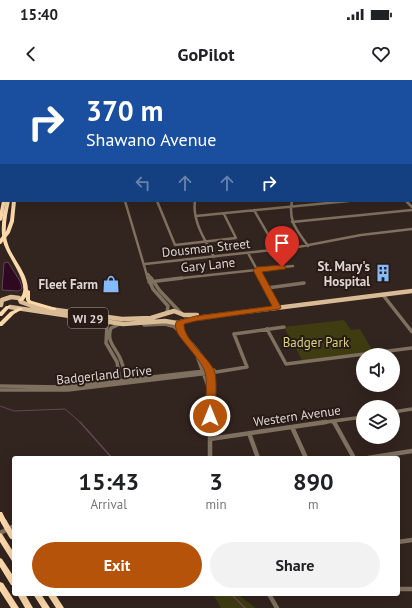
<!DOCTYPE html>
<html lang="en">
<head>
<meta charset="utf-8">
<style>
  :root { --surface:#fff; --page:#f2f2f2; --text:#202124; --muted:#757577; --accent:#b45309 }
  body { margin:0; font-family:"PT Sans",sans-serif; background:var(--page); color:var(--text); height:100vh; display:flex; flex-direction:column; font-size:15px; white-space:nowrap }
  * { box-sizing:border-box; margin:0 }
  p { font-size:13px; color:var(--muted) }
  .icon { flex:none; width:22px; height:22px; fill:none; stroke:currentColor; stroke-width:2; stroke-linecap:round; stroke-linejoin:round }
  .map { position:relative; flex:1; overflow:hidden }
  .drawer { position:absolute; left:12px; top:376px; width:388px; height:140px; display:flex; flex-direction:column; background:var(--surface); border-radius:4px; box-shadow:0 4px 16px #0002 }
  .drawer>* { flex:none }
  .banner { position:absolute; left:0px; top:0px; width:412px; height:122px; box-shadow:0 4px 16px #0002; background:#1a4fa0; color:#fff; overflow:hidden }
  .controls { position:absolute; left:356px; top:268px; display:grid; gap:8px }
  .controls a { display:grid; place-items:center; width:44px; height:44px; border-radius:50%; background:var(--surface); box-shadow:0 4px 16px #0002; font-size:20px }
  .pin { position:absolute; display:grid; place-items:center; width:34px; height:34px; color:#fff; margin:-41px -17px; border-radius:50% 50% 50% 0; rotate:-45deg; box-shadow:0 0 4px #0007 }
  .pin .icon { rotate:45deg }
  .me { position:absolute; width:44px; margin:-22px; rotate:0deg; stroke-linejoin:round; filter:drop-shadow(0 0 3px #0008) }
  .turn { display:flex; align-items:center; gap:14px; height:84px; padding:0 20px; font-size:18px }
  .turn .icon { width:52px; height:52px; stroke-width:2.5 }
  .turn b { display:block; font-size:28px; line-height:34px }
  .lanes { display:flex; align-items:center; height:38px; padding:0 20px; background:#0003; justify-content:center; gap:20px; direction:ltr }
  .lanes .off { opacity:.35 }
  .eta { display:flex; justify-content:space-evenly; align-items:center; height:68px; text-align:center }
  .eta b { font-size:24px; font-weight:700; line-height:28px }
  .action { display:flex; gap:8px; margin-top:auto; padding:8px 20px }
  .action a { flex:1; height:46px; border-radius:24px; background:var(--accent); color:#fff; font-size:16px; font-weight:700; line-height:46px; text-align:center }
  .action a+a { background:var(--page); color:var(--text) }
  .status { display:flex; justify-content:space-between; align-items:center; height:28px; padding:0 20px; background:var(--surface); direction:ltr }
  .status svg { height:11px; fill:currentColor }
  header { display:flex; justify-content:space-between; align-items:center; height:52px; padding:0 20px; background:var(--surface); font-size:18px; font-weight:700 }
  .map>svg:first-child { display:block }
</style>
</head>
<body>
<div class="status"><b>15:40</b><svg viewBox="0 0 49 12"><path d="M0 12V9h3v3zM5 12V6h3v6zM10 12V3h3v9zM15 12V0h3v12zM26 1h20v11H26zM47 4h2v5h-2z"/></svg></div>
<header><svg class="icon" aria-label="back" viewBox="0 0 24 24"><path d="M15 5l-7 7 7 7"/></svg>GoPilot<svg class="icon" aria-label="heart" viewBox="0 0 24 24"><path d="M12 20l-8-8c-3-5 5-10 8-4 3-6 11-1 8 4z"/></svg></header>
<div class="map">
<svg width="412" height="528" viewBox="0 0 412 528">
  <rect width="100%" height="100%" fill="#32241e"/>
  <path fill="#3f3c12" d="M 344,240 L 351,250 L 360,249 L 374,273 L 303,282 L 284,247 Z
    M 213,514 L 237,514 L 256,528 L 221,528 Z"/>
  <path fill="#2f0822" stroke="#644657" d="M 8,182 L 20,201 L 22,208 L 19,211 L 2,210 L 4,183 Z"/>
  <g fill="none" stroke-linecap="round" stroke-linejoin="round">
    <path stroke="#644657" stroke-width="1" d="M 122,0 L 136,0
      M 0,326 L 14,331 L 65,329 L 81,343"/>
    <path stroke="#644657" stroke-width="1.5" d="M 80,342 L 112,378
      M 231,514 L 245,528"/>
    <path stroke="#7f715f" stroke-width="2" d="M 215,1 L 217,0"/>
    <path stroke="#7f715f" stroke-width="2.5" d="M 125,121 L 148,199
      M 157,121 L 175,165 L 236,158 L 224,134
      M 195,121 C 192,141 205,160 214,177
      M 292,121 C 288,142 297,150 308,166
      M 406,121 L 412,127
      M 254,130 L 277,170
      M 196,136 L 349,121
      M 292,142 L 412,130
      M 248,173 L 262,199
      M 145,184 L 298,167 L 361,155 L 412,149
      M 148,194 L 152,199
      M 173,199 L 293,186"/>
    <path stroke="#7f715f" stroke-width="3.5" d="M 148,198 L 153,209 L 168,226 L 167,233
      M 151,198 L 160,211 L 181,233
      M 262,198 L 277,227
      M 149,202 L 182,198
      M 267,208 L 304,203
      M 383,215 L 412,252
      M 102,242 L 107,245 L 106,263 L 117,282 L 120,301
      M 170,243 C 186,257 211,279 212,303 C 212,306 210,309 210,312 C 209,322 210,333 210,343
      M 120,244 L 111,248 C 106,261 115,267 120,278 C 123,285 125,293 127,300
      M 144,245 L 165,244 L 172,246
      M 267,249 L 286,284 L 412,268
      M 196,273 L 210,312
      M 0,306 L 63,307 L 214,290
      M 0,310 L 68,310 L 210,293 L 247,287 L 234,254 L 284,247
      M 393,332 L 412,329
      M 333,341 L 334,343
      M 319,343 L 363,337"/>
    <path stroke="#7f715f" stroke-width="4.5" d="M 210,342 L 210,378
      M 334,342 L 354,378
      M 292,347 L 306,378
      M 249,353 L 258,378
      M 210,359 L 326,342
      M 368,378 L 412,371
      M 0,453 L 14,446
      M 398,462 L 412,460
      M 398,509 L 412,509
      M 269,514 L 277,528"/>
    <path stroke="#d9bb95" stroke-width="2.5" d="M 371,0 L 373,1"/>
    <path stroke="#d9bb95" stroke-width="4.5" d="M 21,222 L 35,227 L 122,239 L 151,238 L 174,231 L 184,235 L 197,235
      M 1,225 L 2,220 L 11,217 L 19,218 L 21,222
      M 10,227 L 123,244 L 165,241 L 177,243 L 196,238 L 412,211"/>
    <path fill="#fcd8aa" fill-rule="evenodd" d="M 23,0 L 25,0 L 25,1 L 23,1 Z
      M 32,0 L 35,0 L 35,1 L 32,1 Z
      M 0,82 L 1,82 L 1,88 L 0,88 Z
      M 0,103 L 1,103 L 1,108 L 0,108 Z
      M 2,121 L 6,121 L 2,140 L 0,141 L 0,131 Z
      M 6,121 L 10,121 C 7,134 4,149 7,161 C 11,178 28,192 28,210 L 30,211 L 30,220 L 32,221 L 56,228 L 56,230 L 52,230 L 28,223 L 26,220 L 26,217 L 23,221 L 19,221 L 19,220 C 20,218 21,217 22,215 C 29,200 6,176 3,161 C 0,148 3,133 6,121 Z
      M 12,121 L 16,121 L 14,141 L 12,142 L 10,141 Z
      M 6,226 L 10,226 L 10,227 L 2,236 L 0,236 L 0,232 Z
      M 19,228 L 21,228 L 23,229 L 14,234 L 2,246 L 0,246 L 0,242 L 10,232 Z
      M 0,432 L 2,432 L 7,442 L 6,444 L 4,445 L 2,444 L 0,441 Z
      M 0,453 L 2,454 L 14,473 L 14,482 L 12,481 L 0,462 Z
      M 0,478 L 2,479 L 14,497 L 14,506 L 11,505 L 0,487 Z
      M 0,502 L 3,503 L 19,528 L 11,528 L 0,511 Z
      M 17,514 L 25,514 L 33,528 L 25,528 Z
      M 33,514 L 41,514 L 50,528 L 42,528 Z
      M 47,514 L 55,514 L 64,528 L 56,528 Z"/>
    <path stroke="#fcd8aa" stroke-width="4" d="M 0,162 L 8,152 L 12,141"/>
    <path stroke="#fcd8aa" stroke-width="6" d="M 4,442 L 12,456"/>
  </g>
  <path fill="#b45309" stroke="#753606" d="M 282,185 L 286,187 L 285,189 L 262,192 L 281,227 L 280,229 L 196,241 L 184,244 C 183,259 208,277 214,290 C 218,298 215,326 215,336 L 210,340 L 206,339 L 205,336 C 205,324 208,303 205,292 C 203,283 184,263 178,254 C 176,249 174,245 177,241 L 196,236 L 272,226 L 253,190 L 257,187 Z"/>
  <defs>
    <g id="building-bare" transform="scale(1.38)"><path d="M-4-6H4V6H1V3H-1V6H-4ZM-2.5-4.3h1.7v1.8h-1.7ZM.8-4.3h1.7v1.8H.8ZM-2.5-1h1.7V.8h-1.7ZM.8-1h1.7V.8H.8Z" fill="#86bbfb" stroke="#281b15" stroke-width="2.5" paint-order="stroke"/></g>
    <g id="shop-bare" transform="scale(1.38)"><path d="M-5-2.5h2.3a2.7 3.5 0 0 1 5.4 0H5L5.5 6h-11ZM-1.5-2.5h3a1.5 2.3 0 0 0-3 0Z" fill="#86bbfb" stroke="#281b15" stroke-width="2.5" paint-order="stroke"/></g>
  </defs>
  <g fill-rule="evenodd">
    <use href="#building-bare" x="383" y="193"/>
    <use href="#shop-bare" x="111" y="204"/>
  </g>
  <g text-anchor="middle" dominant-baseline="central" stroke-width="4" stroke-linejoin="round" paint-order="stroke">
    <rect fill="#281b15" stroke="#a89e99" stroke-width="1" x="68" y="228" width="40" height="20" rx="3"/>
    <g font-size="12" font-weight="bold" fill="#dfd6d2">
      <text x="88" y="238">WI 29</text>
    </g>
    <g font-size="13" fill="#dfd6d2" stroke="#281b15">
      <text transform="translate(206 168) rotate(-6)">Dousman Street</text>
      <text transform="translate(208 185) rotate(-6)">Gary Lane</text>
      <text transform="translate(104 295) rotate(-6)">Badgerland Drive</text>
      <text transform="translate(297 336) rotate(-8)">Western Avenue</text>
    </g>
    <g font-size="13" font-weight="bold" fill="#dfd6d2" stroke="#281b15" text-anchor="end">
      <text x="370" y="186">St. Mary's<tspan x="370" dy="15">Hospital</tspan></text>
      <text x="98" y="204">Fleet Farm</text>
    </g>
    <g font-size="13" fill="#d8d281" stroke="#281b15">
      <text x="316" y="262">Badger Park</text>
    </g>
  </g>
</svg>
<div class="controls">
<a><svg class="icon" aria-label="sound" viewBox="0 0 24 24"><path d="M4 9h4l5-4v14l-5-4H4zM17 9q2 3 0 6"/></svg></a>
<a><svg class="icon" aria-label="layers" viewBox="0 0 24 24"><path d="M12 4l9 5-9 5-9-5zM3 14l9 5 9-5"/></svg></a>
</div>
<div class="pin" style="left:282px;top:187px;background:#d93025"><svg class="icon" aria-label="arrive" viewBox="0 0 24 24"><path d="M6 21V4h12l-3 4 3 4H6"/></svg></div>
<svg class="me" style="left:210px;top:336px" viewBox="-20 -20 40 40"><circle r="17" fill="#b45309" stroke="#fff" stroke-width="3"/><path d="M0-11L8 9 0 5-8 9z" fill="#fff"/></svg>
<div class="banner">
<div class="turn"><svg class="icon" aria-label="right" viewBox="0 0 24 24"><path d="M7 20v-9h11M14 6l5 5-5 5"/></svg><div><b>370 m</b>Shawano Avenue</div></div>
<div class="lanes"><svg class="icon off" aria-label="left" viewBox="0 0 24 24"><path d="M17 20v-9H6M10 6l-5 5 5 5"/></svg><svg class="icon off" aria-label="ahead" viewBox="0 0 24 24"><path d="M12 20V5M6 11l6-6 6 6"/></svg><svg class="icon off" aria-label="ahead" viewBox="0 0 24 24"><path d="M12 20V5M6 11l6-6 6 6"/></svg><svg class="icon" aria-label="right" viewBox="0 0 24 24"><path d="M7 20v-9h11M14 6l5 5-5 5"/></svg></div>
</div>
<section class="drawer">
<div class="eta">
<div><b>15:43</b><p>Arrival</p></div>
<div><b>3</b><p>min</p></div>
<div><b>890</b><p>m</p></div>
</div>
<div class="action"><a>Exit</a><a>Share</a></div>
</section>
</div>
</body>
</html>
